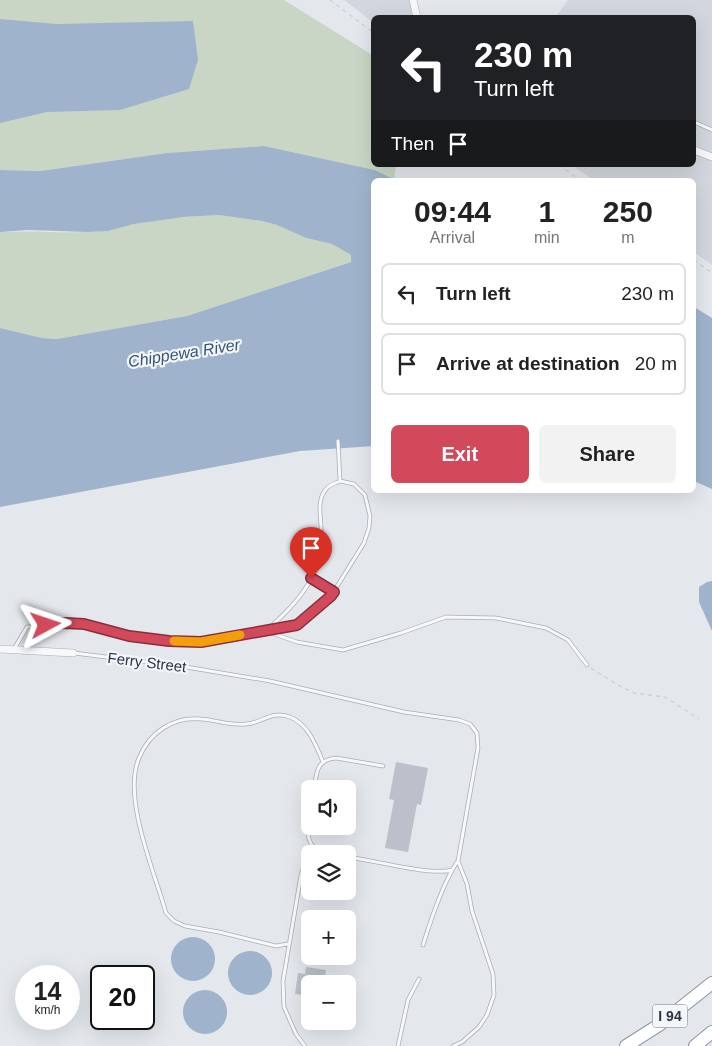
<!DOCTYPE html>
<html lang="en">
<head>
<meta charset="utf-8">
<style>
  :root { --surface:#fff; --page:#f2f2f2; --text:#222; --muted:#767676; --line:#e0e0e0; --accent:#d1495b }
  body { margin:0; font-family:Arial,sans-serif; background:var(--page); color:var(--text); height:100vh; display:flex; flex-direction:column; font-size:19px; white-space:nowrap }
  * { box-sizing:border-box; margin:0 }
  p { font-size:16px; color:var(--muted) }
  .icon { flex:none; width:28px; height:28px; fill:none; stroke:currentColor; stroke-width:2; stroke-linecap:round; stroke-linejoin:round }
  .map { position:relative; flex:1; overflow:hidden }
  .details { position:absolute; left:371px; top:178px; width:325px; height:315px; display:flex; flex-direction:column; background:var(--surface); border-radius:8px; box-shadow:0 5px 20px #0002 }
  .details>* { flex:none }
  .guide { position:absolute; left:371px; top:15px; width:325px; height:152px; border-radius:8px; box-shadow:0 5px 20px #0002; background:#202124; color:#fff; overflow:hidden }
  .fabs { position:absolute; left:301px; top:780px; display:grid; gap:10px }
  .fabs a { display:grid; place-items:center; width:55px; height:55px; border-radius:8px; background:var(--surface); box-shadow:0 5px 20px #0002; font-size:25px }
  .speed { position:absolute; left:15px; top:965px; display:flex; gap:10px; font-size:25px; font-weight:700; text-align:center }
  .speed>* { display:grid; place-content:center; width:65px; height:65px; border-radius:50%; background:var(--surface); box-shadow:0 5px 20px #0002; line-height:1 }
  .speed small { font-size:12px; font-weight:400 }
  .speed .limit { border:2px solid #111; border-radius:8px; background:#fff; color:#111 }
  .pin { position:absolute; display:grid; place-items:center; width:42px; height:42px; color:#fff; margin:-51px -21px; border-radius:50% 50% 50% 0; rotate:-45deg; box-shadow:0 0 5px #0007 }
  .pin .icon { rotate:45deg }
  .me { position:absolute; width:55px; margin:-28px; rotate:85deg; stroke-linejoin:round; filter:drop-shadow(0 0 4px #0008) }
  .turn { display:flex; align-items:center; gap:18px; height:105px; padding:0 20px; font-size:22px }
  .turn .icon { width:65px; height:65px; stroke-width:2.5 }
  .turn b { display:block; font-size:35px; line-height:42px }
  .then { display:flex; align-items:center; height:48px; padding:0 20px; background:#0003; gap:10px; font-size:19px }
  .eta { display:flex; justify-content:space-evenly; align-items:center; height:85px; text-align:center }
  .eta b { font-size:30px; font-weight:800; line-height:35px }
  .cta { display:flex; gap:10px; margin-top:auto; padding:10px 20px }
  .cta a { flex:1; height:58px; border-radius:8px; background:var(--accent); color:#fff; font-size:20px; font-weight:800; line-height:58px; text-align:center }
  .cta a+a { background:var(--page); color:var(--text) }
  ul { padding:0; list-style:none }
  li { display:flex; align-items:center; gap:15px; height:62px; margin:0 10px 8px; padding:0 10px; border:2px solid var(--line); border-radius:8px }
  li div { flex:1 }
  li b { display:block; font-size:19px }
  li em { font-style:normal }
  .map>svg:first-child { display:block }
</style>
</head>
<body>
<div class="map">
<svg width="712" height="1046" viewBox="0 0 712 1046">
  <rect width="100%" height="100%" fill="#e4e7ec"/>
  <path fill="#d2d6de" d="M 344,0 L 413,0 L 417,17 L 374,18 L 374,23 Z
    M 568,0 L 712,0 L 712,265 L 694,252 L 694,180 L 593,180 L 572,165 L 694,165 L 694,18 L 555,18 Z"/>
  <path fill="#c9d6c5" d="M 0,0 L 284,0 L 374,56 L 374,165 L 396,165 L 394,180 L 375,170 L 264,146 L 167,153 L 40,171 L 0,170 Z
    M 219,215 L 262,221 L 278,225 L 306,238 L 332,244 L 351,255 L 351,262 L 187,316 L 57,339 L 42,338 L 0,328 L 0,232 C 35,230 70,234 104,231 C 114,230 124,226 134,224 C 162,219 191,216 219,215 Z"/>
  <path fill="#9fb4cc" d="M 0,19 L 57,24 L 193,21 L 198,60 L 189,89 L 120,110 L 47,112 L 0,123 Z
    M 264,146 L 375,170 L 395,180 L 374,180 L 374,446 L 300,451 L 0,507 L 0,328 L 42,338 L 57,339 L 187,316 L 351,262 L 351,255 L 332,244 L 306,238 L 277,225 L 262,221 L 219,215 L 184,217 L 134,224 L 108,231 L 88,232 L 28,230 L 0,232 L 0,170 L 40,171 L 167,153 Z
    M 694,307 L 712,318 L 712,489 L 694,481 Z
    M 712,581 L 712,631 L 699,602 L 699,587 L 707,582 Z
    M171 959a22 22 0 1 1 44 0a22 22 0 1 1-44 0Z
    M228 973a22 22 0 1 1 44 0a22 22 0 1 1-44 0Z
    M183 1012a22 22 0 1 1 44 0a22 22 0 1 1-44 0Z"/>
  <path fill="#bbc0ca" d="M 396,762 L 428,768 L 421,805 L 417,804 L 408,852 L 385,848 L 394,800 L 389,799 Z
    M 306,967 L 326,970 L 324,984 L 310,984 L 310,996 L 295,994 L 298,973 L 305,974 Z"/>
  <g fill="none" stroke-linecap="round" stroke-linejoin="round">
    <g stroke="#a9aeb7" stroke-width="4.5">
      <path id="service" d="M 694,122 L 712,130
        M 338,441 L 340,481
        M 340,481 L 354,484 L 365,495 L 370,516 L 369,528 L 364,543 L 331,596 L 297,625 L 266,631 C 285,614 307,593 316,568 C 319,557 321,544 321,533 C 322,518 315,501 327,488 C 329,485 336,483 340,481 Z
        M 311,578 L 334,592
        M 14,649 L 27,627 L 65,623 L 84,624 L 129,636 L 169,641 L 201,642 L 266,631 L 297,642 L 343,650 L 401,633 L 446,617 L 496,618 L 546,628 L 568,640 L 587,665
        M 74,653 L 186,667 L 270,681 L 404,712 L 459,720 L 470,724 L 477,733 L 478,748 L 458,861 L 467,884 L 472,911 L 493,974 L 494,995 L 487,1015 L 479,1027 L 462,1042 L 453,1046
        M 314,789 C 317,772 316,760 336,758 L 383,766
        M 310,815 C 307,834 305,846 325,854
        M 348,857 C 372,860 431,876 452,870
        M 288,944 L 276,946 L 219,932 L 185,926 L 174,921 L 166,913 C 155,873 122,798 139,758 C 149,733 173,716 201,719 C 216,720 231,726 246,724 C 263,723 271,710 290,717 C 308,724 316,745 323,762
        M 423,945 C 431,919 442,885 457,862
        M 305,1046 L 296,1034 L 284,1007 L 283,981 L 301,875 L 307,857 L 314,849
        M 398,1046 L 408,1000 L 419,979"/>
    </g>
    <g stroke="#a9aeb7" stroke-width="8">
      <path id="minor" d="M 413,0 L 417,18
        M 694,150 L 712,157
        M 0,649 L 73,653"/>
    </g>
    <g stroke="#8b94a3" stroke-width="14">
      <path id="motorway" d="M 626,1046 L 659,1025 L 712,983
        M 695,1046 L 712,1032"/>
    </g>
    <path stroke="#c2c5cb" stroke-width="1" stroke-dasharray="4 4" stroke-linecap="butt" d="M 330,0 L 374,33
      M 559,165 L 580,180
      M 694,260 L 712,273
      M 591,668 L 616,684 L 634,693 L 665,697 L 699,719"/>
    <use href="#service" stroke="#f7f8fa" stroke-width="3"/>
    <use href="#minor" stroke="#f7f8fa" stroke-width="7"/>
    <use href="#motorway" stroke="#fff" stroke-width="12"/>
  </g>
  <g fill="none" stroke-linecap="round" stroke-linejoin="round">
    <g stroke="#882f3b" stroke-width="12">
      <path id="route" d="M 46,625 L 65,623 L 84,624 L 129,636 L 169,641 L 201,642 L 297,625 L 331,596 L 334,592 L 311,578"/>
    </g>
    <use href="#route" stroke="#d1495b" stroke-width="9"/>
    <path stroke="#f59e0b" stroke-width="9" d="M 174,641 L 201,642 L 240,635"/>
  </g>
  <g text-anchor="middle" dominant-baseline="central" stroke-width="4.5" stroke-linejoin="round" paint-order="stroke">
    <rect fill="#f4f6f9" stroke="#676e7b" stroke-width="1" x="652.5" y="1004.5" width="35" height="23" rx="4"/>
    <g font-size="14" font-weight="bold" fill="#2b3445">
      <text x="670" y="1016">I 94</text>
    </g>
    <g font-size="15" fill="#2b3445" stroke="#f4f6f9">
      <text transform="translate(147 662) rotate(7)">Ferry Street</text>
    </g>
    <g font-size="16" font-style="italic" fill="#34527a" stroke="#f4f6f9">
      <text transform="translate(184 353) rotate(-9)">Chippewa River</text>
    </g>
  </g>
</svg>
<div class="fabs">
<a><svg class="icon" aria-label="sound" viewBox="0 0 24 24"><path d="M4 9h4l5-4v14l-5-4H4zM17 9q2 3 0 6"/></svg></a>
<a><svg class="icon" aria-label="layers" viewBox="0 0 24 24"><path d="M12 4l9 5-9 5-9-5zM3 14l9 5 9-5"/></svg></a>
<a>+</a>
<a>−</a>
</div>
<div class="speed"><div>14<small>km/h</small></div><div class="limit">20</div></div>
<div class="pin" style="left:311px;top:578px;background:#d93025"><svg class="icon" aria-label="arrive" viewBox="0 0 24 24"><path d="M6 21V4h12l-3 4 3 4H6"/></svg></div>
<svg class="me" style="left:46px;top:625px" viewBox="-20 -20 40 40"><path d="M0-17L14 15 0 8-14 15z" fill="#d1495b" stroke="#fff" stroke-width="4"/></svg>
<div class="guide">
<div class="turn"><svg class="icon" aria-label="left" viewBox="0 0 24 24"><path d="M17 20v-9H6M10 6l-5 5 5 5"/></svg><div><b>230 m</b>Turn left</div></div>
<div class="then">Then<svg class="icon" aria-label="arrive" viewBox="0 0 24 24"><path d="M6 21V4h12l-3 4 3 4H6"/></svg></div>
</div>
<section class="details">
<div class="eta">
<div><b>09:44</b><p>Arrival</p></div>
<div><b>1</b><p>min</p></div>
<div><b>250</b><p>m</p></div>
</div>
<ul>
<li><svg class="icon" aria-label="left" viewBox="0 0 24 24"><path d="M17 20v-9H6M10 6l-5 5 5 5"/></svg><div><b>Turn left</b></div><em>230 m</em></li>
<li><svg class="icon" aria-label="arrive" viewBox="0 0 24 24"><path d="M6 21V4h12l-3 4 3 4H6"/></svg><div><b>Arrive at destination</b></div><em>20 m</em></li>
</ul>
<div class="cta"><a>Exit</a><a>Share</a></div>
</section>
</div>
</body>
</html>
